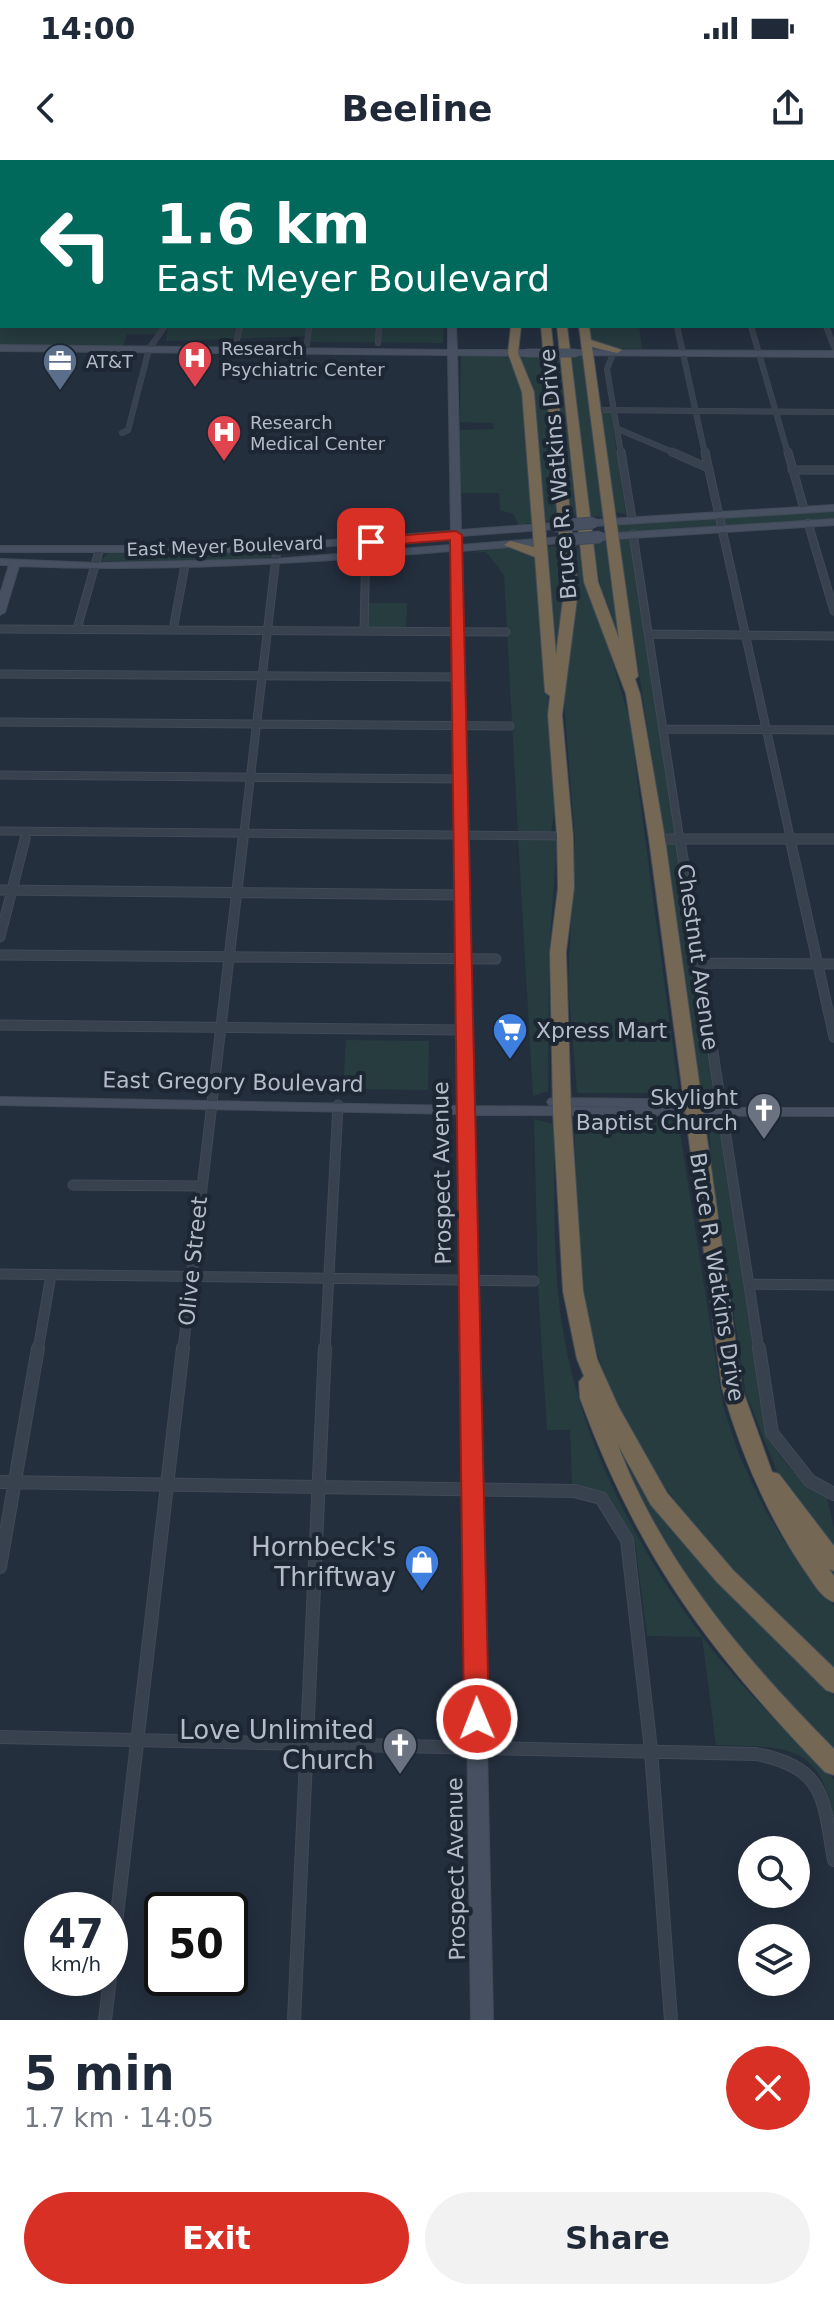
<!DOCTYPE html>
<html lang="en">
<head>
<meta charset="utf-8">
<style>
  :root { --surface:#fff; --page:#f2f2f3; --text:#1f2937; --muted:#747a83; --accent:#d93025 }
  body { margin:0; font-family:"DejaVu Sans",sans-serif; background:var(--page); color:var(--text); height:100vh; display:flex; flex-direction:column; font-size:30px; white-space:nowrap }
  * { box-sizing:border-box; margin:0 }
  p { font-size:26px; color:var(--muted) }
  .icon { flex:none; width:44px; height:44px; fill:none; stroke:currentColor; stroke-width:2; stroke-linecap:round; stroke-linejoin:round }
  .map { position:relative; height:1860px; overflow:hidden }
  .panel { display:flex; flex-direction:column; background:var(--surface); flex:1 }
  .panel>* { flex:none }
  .guide { position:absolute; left:0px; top:0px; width:834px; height:168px; box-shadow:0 4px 20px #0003; background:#00695c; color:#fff; overflow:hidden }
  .fabs { position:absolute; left:738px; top:1676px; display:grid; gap:16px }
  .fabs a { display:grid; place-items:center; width:72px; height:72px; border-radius:50%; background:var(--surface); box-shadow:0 4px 20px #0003; font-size:40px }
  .speed { position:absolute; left:24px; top:1732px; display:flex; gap:16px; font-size:40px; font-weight:700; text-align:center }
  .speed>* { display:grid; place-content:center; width:104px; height:104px; border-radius:50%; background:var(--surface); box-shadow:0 4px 20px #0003; line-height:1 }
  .speed small { font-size:20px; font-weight:400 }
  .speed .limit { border:4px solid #111; border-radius:12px; background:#fff; color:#111 }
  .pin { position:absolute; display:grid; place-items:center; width:68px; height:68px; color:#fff; margin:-34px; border-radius:16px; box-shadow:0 4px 12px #0006 }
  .me { position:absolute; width:88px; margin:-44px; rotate:359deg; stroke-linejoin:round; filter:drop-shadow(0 0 6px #0008) }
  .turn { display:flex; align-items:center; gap:28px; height:168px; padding:0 24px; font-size:36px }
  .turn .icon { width:104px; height:104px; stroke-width:2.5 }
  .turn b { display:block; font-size:56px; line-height:68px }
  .round { display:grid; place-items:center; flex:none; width:84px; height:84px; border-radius:42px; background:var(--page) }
  .headline { display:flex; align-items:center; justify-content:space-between; height:136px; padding:0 24px }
  h1 { font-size:48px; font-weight:700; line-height:60px }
  .primary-button { display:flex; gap:16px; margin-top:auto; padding:16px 24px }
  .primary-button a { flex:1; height:92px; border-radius:48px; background:var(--accent); color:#fff; font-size:32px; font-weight:700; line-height:92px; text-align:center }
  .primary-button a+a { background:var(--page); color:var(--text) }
  .status { display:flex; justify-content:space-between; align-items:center; height:56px; padding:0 40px; background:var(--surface); direction:ltr }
  .status svg { height:22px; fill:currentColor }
  header { display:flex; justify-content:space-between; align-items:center; height:104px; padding:0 24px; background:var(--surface); font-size:36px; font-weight:700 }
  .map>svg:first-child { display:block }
</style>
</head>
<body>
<div class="status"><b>14:00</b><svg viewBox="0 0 49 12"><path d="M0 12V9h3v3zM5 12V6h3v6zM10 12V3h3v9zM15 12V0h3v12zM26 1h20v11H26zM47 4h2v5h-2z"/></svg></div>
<header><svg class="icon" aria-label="back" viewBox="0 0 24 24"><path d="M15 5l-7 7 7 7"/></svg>Beeline<svg class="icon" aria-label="share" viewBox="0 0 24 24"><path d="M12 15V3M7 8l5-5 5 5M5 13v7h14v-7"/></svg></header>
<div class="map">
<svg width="834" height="1860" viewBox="0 0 834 1860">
  <rect width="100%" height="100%" fill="#242f3e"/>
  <path fill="#263c3f" d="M 0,128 L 2,166 L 161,166 L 156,174 L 127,174 L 123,186 L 0,185 Z
    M 168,166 L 444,166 L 443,183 L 310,182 L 310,176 L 166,181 Z
    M 587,166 L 639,166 L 642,189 L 607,188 L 591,183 Z
    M 497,195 L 512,199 L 521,217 L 535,363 L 526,363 L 527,366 L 515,367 L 518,364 L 513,354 L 500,350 L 499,333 L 461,333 L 460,270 L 494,269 L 493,263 L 460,262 L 461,196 Z
    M 518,195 L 544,195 L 560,360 L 546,361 L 532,230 Z
    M 554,196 L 560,196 L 576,359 L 570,345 Z
    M 570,196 L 582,196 L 607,356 L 590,357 Z
    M 601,252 L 611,252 L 626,354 L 614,352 Z
    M 834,350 L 834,360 L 619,373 L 616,372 L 614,362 Z
    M 630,379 L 675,673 L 674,674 L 663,673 L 619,380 Z
    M 607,381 L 627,504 L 603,439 L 593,383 Z
    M 577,384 L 629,557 L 679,933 L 577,933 L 568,823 L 575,680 L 564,541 L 576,449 Z
    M 562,385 L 564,444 L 556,505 L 545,387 Z
    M 512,387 L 524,389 L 538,397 L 555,645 L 551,673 L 518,673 L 504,415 L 486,392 L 466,393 Z
    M 267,390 L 272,392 L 269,400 L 100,401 L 108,393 Z
    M 366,443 L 407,443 L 406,470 L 366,468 Z
    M 518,677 L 557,680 L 549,794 L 548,931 L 533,936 Z
    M 676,680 L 714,927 L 713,933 L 701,933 L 667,705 L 667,681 Z
    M 346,880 L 429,881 L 428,930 L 343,929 Z
    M 709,958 L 717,958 L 719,963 L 766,1270 C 775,1295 803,1326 827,1337 L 834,1369 L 834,1392 L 798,1346 L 777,1312 L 746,1234 L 711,1005 Z
    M 534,959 L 554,964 C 555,1030 552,1098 562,1164 C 579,1277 635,1385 702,1476 C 740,1528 790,1573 834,1619 L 834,1657 C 818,1580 783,1588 716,1585 L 702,1477 L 647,1476 L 635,1383 L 603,1332 L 572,1324 L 570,1270 L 547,1270 L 538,1126 Z
    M 678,959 L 723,1246 L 740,1297 L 764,1348 L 785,1382 L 834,1446 L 834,1510 C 719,1396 610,1299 583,1131 C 574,1076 577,1016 574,960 Z
    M 617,1289 C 674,1385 755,1458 834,1536 L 834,1595 L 741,1494 L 658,1376 Z"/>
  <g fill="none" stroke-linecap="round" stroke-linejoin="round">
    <path stroke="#17263c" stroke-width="2" d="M 597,2 L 603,0"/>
    <g stroke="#414a57" stroke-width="6">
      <path id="street-far3" d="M 677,166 L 705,294
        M 751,166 L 788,294
        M 826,166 L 834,187
        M 378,183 L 379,166
        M 307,184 L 309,166
        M 235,189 L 240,166
        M 613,194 L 607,209 L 621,294
        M 596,250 L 834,252
        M 618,269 L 677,294
        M 122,273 L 128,270 L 149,189 L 165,166"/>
    </g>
    <g stroke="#414a57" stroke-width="9">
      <path id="street-far2" d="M 621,292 L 632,359
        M 672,292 L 708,308
        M 705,292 L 791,681
        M 788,292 L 804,349
        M 792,310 L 834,310
        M 808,363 L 834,451
        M 633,374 L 680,681
        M 0,469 L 506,472
        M 77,469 L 99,391
        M 173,470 L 185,405
        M 364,471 L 366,383
        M 650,474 L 834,476
        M 0,514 L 458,517
        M 0,562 L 510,566
        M 663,569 L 834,570
        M 0,615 L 460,619
        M 0,671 L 565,676
        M 657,679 L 834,679
        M 24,681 L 27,671
        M 243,681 L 277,388"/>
    </g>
    <g stroke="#414a57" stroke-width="11">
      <path id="street-far1" d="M 657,679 L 834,679
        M 680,679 L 759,1190
        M 790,679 L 834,877
        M 0,730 L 462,735
        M 0,777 L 25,679
        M 0,795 L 496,799
        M 699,803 L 834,804
        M 0,865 L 464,870
        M 73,1025 L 201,1026
        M 0,1114 L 534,1121
        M 749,1124 L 834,1125
        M 38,1190 L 51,1115
        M 183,1190 L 243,679
        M 325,1190 L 338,945"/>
    </g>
    <g stroke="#414a57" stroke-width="14">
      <path id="street" d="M 759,1188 L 772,1273 L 810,1321 L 834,1334
        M 0,1322 L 574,1331 L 601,1338 L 627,1380 L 651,1590 L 671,1860
        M 0,1407 L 38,1188
        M 0,1577 L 756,1594 C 826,1608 823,1638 834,1700
        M 110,1815 L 183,1188
        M 105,1860 L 110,1818
        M 294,1860 L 325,1188"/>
    </g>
    <g stroke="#414a57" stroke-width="2">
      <path id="secondary" d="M 0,9 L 2,9 L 2,13 L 0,13 Z
        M 832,12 L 834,12 L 834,16 L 832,16 Z
        M 448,166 L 456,166 L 457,190 L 527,190 L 531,193 L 527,196 L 457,195 L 461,370 L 554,363 L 559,366 L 554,369 L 461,376 L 461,385 L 561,377 L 566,380 L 561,383 L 461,391 L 473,946 L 660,948 L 549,945 L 547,942 L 549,939 L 554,938 L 729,940 L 736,944 L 732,948 L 834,948 L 834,956 L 473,955 L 493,1860 L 471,1860 L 459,954 L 0,945 L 0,937 L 459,946 L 451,391 C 306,403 164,412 19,406 L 5,452 L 0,455 L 0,434 L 9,405 L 0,405 L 0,399 L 95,403 L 275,399 L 451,385 L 451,377 L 252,392 L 0,392 L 0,386 L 252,386 L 451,371 L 448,195 L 0,191 L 0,185 L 448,190 Z
        M 575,190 L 834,191 L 834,197 L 572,195 L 572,191 Z
        M 834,345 L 834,351 L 593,366 L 588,363 L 593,360 Z
        M 834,359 L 834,365 L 601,380 L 596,377 L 601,374 Z"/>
    </g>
    <g stroke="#434c59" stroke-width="2">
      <path id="highway" d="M 502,0 L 510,0 L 510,2 L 502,2 Z
        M 554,0 L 562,0 L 562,2 L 554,2 Z
        M 511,166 L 521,166 L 518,193 L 534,232 L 556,495 L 564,431 L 541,166 L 551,166 L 578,431 L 562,555 L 573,676 L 574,728 L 566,792 L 571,952 L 583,1131 L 597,1199 L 618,1246 L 667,1333 L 733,1410 L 834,1508 L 834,1533 L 826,1530 L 717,1422 L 651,1345 L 618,1285 C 662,1403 747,1501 834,1589 L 834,1615 L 825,1612 C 710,1493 637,1395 580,1238 L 579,1222 L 584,1216 L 577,1199 L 563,1131 L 553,952 L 550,792 L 558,728 L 557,676 L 548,555 L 550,536 L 545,532 L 535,397 L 504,385 L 510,381 L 534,387 L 522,232 L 508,193 Z
        M 557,166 L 567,166 L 598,422 L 619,479 L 579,166 L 589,166 L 591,180 L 622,190 L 617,193 L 592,187 L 638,516 L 635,519 L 640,534 L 665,679 L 742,1228 L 772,1312 L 779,1314 L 834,1386 L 834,1411 L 829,1409 L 834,1416 L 834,1442 C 821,1438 813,1422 805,1411 C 766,1354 741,1293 722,1228 L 649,679 L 626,534 L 584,422 Z"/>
    </g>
    <use href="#street-far3" stroke="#38414e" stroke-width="5"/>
    <use href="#street-far2" stroke="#38414e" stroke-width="7"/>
    <use href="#street-far1" stroke="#38414e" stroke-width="9"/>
    <use href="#street" stroke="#38414e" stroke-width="12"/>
    <use href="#secondary" fill="#465061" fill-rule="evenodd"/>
    <use href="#highway" fill="#746855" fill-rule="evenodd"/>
    <g stroke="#414a57" stroke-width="9" stroke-linecap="butt">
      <path id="secondary-bridge-far1" d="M 527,193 L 575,193"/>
    </g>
    <g stroke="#414a57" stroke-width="13" stroke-linecap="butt">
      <path id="secondary-bridge" d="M 554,366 L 593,363
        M 561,380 L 600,377"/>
    </g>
    <use href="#secondary-bridge-far1" stroke="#465061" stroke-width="8"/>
    <use href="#secondary-bridge" stroke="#465061" stroke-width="11"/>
  </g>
  <path fill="#d93025" stroke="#8d1f18" stroke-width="2" d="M 456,371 L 462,375 L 489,1559 L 485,1566 L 477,1569 L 468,1566 L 464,1559 L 450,380 L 371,386 L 365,382 L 371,378 Z"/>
  <defs>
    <g id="hospital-pin" transform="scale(1.8)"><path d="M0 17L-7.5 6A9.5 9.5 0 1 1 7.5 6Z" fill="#e0444e" stroke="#1d2633"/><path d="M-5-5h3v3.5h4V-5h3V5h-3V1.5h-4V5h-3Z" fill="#fff"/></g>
    <g id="office-pin" transform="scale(1.8)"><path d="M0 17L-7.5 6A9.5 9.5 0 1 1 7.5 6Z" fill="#5c6f8a" stroke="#1d2633"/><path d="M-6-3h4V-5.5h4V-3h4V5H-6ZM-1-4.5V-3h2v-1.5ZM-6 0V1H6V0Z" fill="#fff"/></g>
    <g id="supermarket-pin" transform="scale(1.8)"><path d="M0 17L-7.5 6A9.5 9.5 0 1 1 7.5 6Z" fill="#3f7fe0" stroke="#1d2633"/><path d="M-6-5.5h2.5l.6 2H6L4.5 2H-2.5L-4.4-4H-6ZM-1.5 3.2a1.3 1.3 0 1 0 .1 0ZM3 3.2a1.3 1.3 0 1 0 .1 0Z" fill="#fff"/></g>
    <g id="church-pin" transform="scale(1.8)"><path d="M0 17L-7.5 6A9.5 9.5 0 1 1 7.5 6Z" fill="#6b7280" stroke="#1d2633"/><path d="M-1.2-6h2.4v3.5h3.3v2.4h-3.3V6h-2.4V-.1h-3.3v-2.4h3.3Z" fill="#fff"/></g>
    <g id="shop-pin" transform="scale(1.8)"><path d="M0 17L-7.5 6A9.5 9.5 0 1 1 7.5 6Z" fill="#3f7fe0" stroke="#1d2633"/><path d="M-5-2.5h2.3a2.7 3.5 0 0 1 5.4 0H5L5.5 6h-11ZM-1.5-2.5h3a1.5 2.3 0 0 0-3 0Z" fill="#fff"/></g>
  </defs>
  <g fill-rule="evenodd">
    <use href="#hospital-pin" x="195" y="198"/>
    <use href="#office-pin" x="60" y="201"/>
    <use href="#hospital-pin" x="224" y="272"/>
    <use href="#supermarket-pin" x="510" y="870"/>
    <use href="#church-pin" x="764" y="950"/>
    <use href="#shop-pin" x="422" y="1402"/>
    <use href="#church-pin" x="400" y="1585"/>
  </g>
  <g text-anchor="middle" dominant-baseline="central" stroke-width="8" stroke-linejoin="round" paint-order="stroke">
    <g font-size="18" fill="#b4bcc9" stroke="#1d2633" text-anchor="start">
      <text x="221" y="188">Research<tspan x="221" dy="21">Psychiatric Center</tspan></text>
      <text x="86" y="201">AT&amp;T</text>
      <text x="250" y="262">Research<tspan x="250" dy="21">Medical Center</tspan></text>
    </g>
    <g font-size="18" fill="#b4bcc9" stroke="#1d2633">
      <text transform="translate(225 386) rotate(-2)">East Meyer Boulevard</text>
    </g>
    <g font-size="22" fill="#b4bcc9" stroke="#1d2633">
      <text transform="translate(558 314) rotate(-95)">Bruce R. Watkins Drive</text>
      <text transform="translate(698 797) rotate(82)">Chestnut Avenue</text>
      <text transform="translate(233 922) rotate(1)">East Gregory Boulevard</text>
      <text transform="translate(442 1013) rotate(-91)">Prospect Avenue</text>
      <text transform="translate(193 1101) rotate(-84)">Olive Street</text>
      <text transform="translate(717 1117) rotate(81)">Bruce R. Watkins Drive</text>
      <text transform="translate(456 1709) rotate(-91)">Prospect Avenue</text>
    </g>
    <g font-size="22" fill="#b4bcc9" stroke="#1d2633" text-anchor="start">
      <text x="536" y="870">Xpress Mart</text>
      <text x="738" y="937" text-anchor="end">Skylight<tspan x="738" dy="25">Baptist Church</tspan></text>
    </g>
    <g font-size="26" fill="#b4bcc9" stroke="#1d2633" text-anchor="end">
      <text x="396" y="1387">Hornbeck's<tspan x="396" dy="30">Thriftway</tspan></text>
      <text x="374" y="1570">Love Unlimited<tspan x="374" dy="30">Church</tspan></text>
    </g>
  </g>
</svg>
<div class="fabs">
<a><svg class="icon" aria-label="search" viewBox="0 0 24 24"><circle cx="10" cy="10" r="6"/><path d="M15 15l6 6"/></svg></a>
<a><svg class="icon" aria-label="layers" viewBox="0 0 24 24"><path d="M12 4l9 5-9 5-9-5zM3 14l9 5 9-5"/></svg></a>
</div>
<div class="speed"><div>47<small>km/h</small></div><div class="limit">50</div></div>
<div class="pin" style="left:371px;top:382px;background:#d93025"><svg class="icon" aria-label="arrive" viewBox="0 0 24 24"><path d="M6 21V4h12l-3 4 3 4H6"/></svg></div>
<svg class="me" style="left:477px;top:1559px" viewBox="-20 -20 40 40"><circle r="17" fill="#d93025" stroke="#fff" stroke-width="3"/><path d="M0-11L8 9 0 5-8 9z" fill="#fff"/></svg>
<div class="guide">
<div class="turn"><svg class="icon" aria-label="left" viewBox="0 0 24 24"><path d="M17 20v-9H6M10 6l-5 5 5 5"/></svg><div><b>1.6 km</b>East Meyer Boulevard</div></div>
</div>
</div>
<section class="panel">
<div class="headline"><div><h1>5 min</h1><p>1.7 km · 14:05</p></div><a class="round" style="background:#d93025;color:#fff"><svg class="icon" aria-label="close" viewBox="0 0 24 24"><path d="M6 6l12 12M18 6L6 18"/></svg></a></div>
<div class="primary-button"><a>Exit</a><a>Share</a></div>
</section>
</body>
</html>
